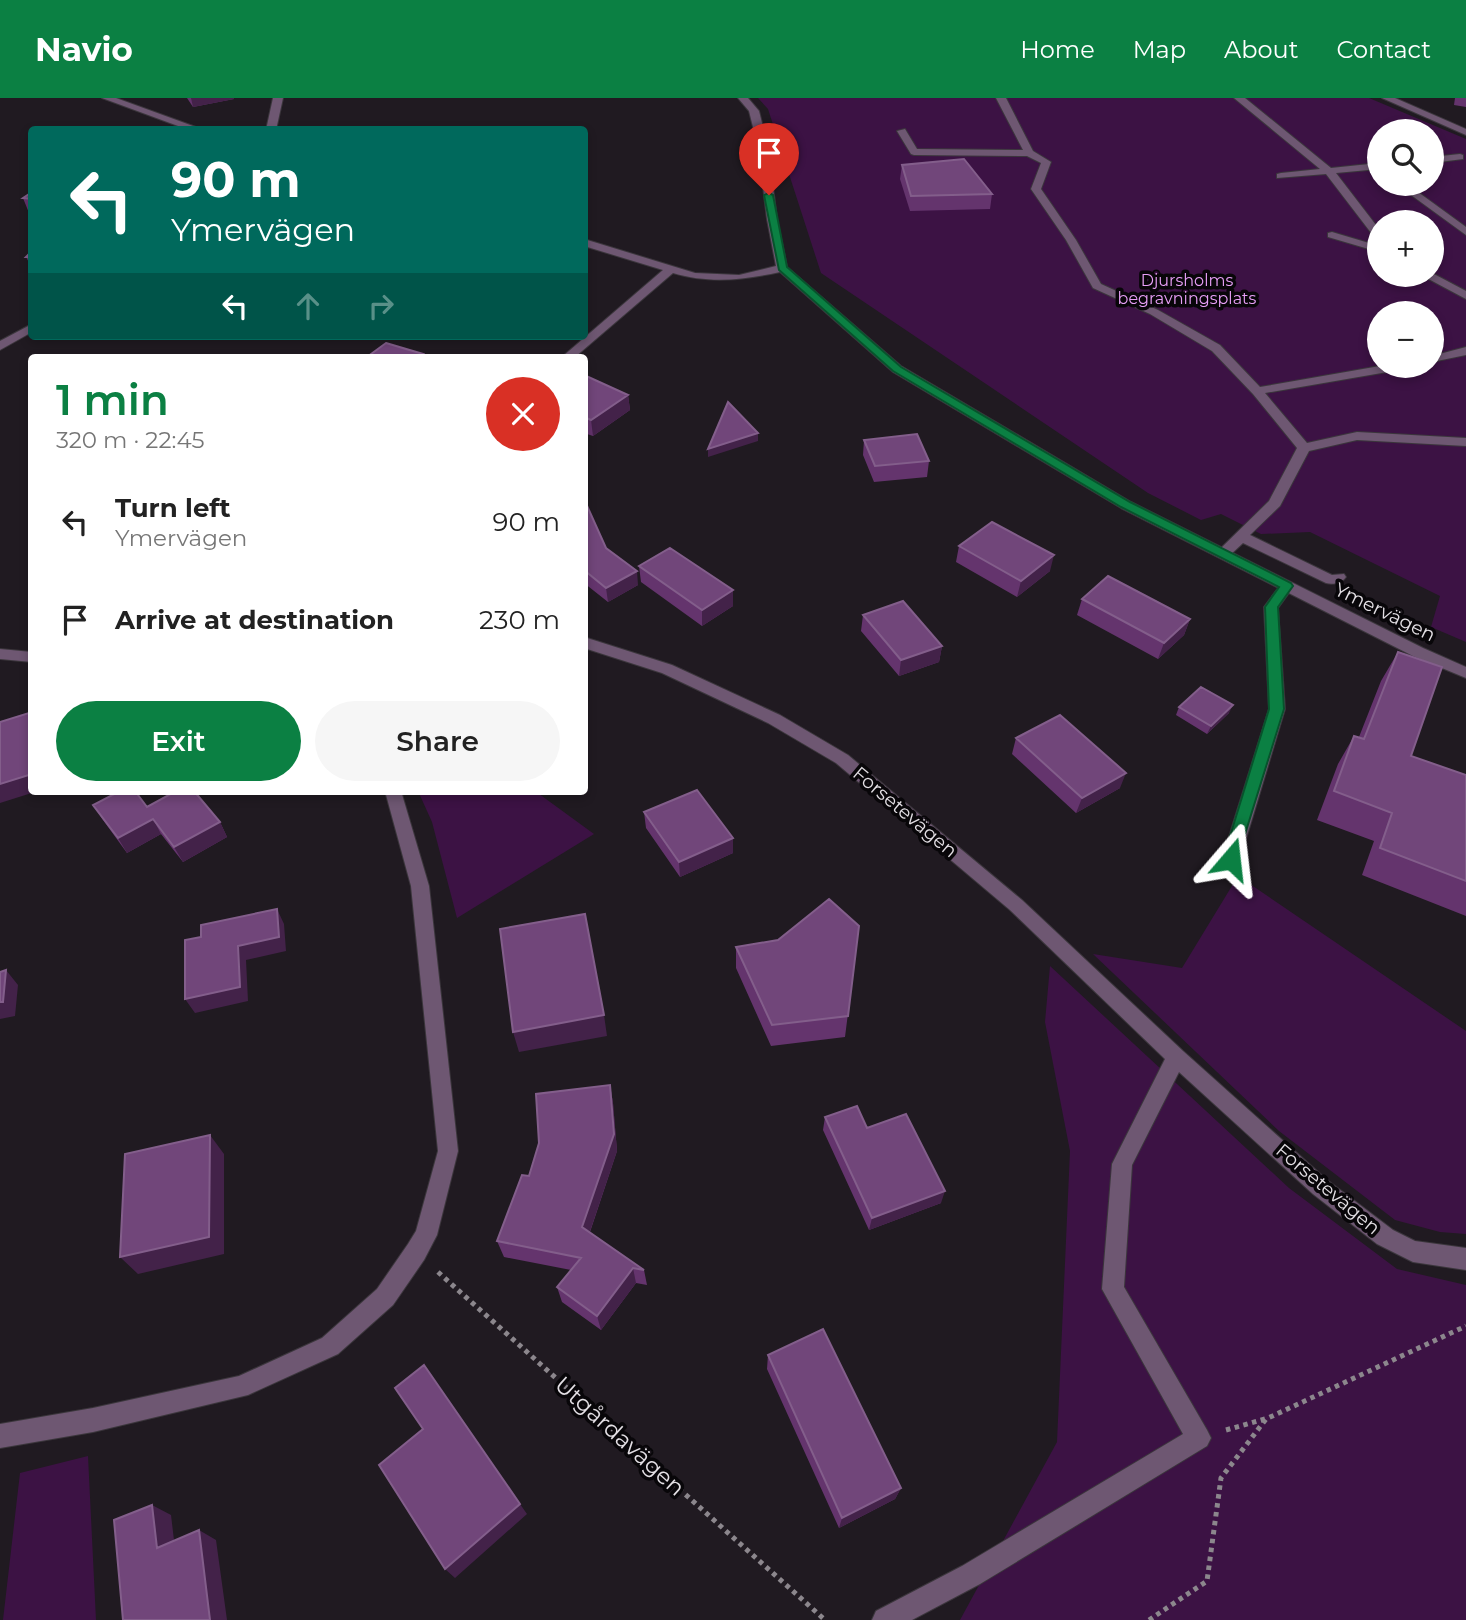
<!DOCTYPE html>
<html lang="en">
<head>
<meta charset="utf-8">
<style>
  :root { --surface:#fff; --page:#f6f6f6; --text:#222; --muted:#767676; --accent:#0b8043 }
  body { margin:0; font-family:Montserrat,sans-serif; background:var(--page); color:var(--text); height:100vh; display:flex; flex-direction:column; font-size:26px; white-space:nowrap }
  * { box-sizing:border-box; margin:0 }
  p { font-size:23px; color:var(--muted) }
  .icon { flex:none; width:38px; height:38px; fill:none; stroke:currentColor; stroke-width:2; stroke-linecap:round; stroke-linejoin:round }
  .map { position:relative; flex:1; overflow:hidden }
  .panel { position:absolute; left:28px; top:256px; width:560px; height:441px; display:flex; flex-direction:column; background:var(--surface); border-radius:7px; box-shadow:0 4px 10px #0003 }
  .panel>* { flex:none }
  .banner { position:absolute; left:28px; top:28px; width:560px; height:214px; border-radius:7px; box-shadow:0 4px 10px #0003; background:#00695c; color:#fff; overflow:hidden }
  .fabs { position:absolute; left:1367px; top:21px; display:grid; gap:14px }
  .fabs a { display:grid; place-items:center; width:77px; height:77px; border-radius:50%; background:var(--surface); box-shadow:0 4px 10px #0003; font-size:35px }
  .pin { position:absolute; display:grid; place-items:center; width:60px; height:60px; color:#fff; margin:-72px -30px; border-radius:50% 50% 50% 0; rotate:-45deg; box-shadow:0 0 7px #0007 }
  .pin .icon { rotate:45deg }
  .me { position:absolute; width:77px; margin:-38px; rotate:17deg; stroke-linejoin:round; filter:drop-shadow(0 0 5px #0008) }
  .turn { display:flex; align-items:center; gap:24px; height:147px; padding:0 28px; font-size:32px }
  .turn .icon { width:91px; height:91px; stroke-width:2.5 }
  .turn b { display:block; font-size:49px; line-height:60px }
  .lanes { display:flex; align-items:center; height:66px; padding:0 28px; background:#0003; justify-content:center; gap:35px; direction:ltr }
  .lanes .off { opacity:.35 }
  .round { display:grid; place-items:center; flex:none; width:74px; height:74px; border-radius:37px; background:var(--page) }
  .summary { display:flex; align-items:center; justify-content:space-between; height:119px; padding:0 28px }
  h1 { font-size:42px; font-weight:600; line-height:52px; color:var(--accent) }
  .button { display:flex; gap:14px; margin-top:auto; padding:14px 28px }
  .button a { flex:1; height:80px; border-radius:42px; background:var(--accent); color:#fff; font-size:28px; font-weight:600; line-height:80px; text-align:center }
  .button a+a { background:var(--page); color:var(--text) }
  ul { padding:0; list-style:none }
  li { display:flex; align-items:center; gap:21px; height:98px; padding:0 28px }
  li div { flex:1 }
  li b { display:block; font-size:26px }
  li em { font-style:normal }
  header { display:flex; align-items:center; gap:42px; box-sizing:border-box; height:98px; padding:0 35px; background:var(--accent); color:#fff }
  header strong { font-size:33px }
  nav { display:flex; gap:38px; margin-inline-start:auto; font-size:24px }
  .map>svg:first-child { display:block }
</style>
</head>
<body>
<header>
<strong>Navio</strong>
<nav><a>Home</a><a>Map</a><a>About</a><a>Contact</a></nav>
</header>
<div class="map">
<svg width="1466" height="1522" viewBox="0 0 1466 1522">
  <rect width="100%" height="100%" fill="#201a21"/>
  <path fill="#3c1244" fill-rule="evenodd" d="M 758,0 L 1369,0 L 1466,41 L 1466,544 L 1431,529 L 1440,498 L 1310,434 L 1261,436 L 1221,416 L 1201,422 L 1148,395 L 821,175 L 768,11 ZM 1379,33 L 1432,33 L 1432,86 L 1379,86 ZM 1379,124 L 1432,124 L 1432,177 L 1379,177 ZM 1379,215 L 1432,215 L 1432,268 L 1379,268 Z
    M 418,693 L 535,693 L 594,736 L 457,820 L 432,724 Z
    M 1238,778 L 1466,933 L 1466,1136 L 1440,1134 L 1395,1122 L 1279,1033 L 1093,856 L 1182,870 Z
    M 1050,868 L 1289,1090 L 1397,1171 L 1466,1187 L 1466,1522 L 960,1522 L 1057,1344 L 1070,1053 L 1045,924 Z
    M 88,1358 L 96,1522 L 3,1522 L 20,1375 Z"/>
  <g fill="none" stroke-linecap="round" stroke-linejoin="round">
    <g stroke="#3b363c" stroke-width="2">
      <path id="lane" d="M 996,0 L 1006,0 L 1033,53 L 1051,64 L 1041,91 L 1076,142 L 1101,186 L 1158,212 L 1220,247 L 1260,289 L 1380,268 L 1405,268 L 1399,272 L 1265,295 L 1307,345 L 1357,334 L 1466,340 L 1466,348 L 1357,342 L 1309,353 L 1280,408 L 1250,437 L 1332,477 L 1344,476 L 1346,479 C 1342,485 1333,487 1326,485 L 1243,445 L 1228,459 L 1218,459 L 1218,453 L 1269,403 L 1297,350 L 1253,296 L 1212,253 L 1150,216 L 1093,190 L 1066,142 L 1031,91 L 1041,65 L 1027,58 L 914,57 L 911,56 L 897,33 L 905,31 L 917,51 L 1023,52 Z
        M 1234,0 L 1245,0 L 1331,70 L 1379,65 L 1379,71 L 1336,75 L 1379,131 L 1379,141 L 1375,140 L 1326,76 L 1277,80 L 1277,76 L 1281,75 L 1320,71 Z
        M 1460,56 L 1463,57 L 1463,61 L 1432,65 L 1432,59 Z
        M 1396,86 L 1407,86 L 1466,129 L 1466,137 Z
        M 1332,134 L 1379,148 L 1379,154 L 1328,139 L 1328,135 Z
        M 1432,175 L 1466,193 L 1466,201 L 1421,177 Z
        M 1466,249 L 1466,257 L 1432,264 L 1432,258 Z
        M 1287,483 L 1294,488 L 1278,510 L 1285,611 L 1240,761 L 1237,766 L 1225,766 L 1222,761 L 1269,611 L 1264,509 L 1282,485 Z"/>
    </g>
    <g stroke="#3b363c" stroke-width="2">
      <path id="street" d="M 102,0 L 116,0 L 204,32 L 189,32 Z
        M 273,0 L 283,0 L 276,32 L 266,32 Z
        M 738,0 L 748,0 L 759,13 L 768,49 L 777,121 L 787,169 L 901,268 L 1131,404 L 1423,550 L 1466,569 L 1466,580 L 1413,558 L 1121,410 L 893,274 L 780,174 C 743,182 710,186 673,175 L 575,259 L 562,259 L 663,172 L 584,148 L 584,141 L 695,175 L 739,177 L 776,168 L 767,121 L 758,49 L 749,13 Z
        M 1382,0 L 1395,0 L 1466,31 L 1466,37 Z
        M 32,226 L 32,234 L 0,252 L 0,243 Z
        M 584,539 L 672,567 L 780,617 L 848,657 L 1022,802 L 1183,953 L 1327,1082 L 1393,1132 L 1415,1143 L 1466,1150 L 1466,1172 L 1413,1164 L 1377,1146 L 1313,1096 L 1179,974 L 1132,1067 L 1124,1189 L 1207,1332 L 1211,1340 L 1207,1348 L 980,1486 L 912,1522 L 872,1522 L 876,1513 L 962,1468 L 1183,1336 L 1102,1191 L 1112,1066 L 1165,961 L 1010,812 L 836,665 L 768,625 L 662,575 L 584,550 Z
        M 0,551 L 32,554 L 32,564 L 0,561 Z
        M 385,693 L 401,693 L 429,788 L 458,1053 L 437,1137 L 424,1162 L 393,1207 L 338,1256 L 248,1297 L 93,1334 L 0,1350 L 0,1326 L 93,1310 L 239,1278 L 322,1240 L 377,1191 L 408,1146 L 416,1133 L 438,1053 L 411,788 Z"/>
    </g>
    <path stroke="#8c878d" stroke-width="5" stroke-dasharray="4.5 4.5" stroke-linecap="butt" d="M 438,1174 L 825,1522
      M 1226,1332 L 1265,1321
      M 1149,1522 L 1207,1483 L 1221,1380 L 1266,1321 L 1466,1228"/>
    <use href="#lane" fill="#6e5772" fill-rule="evenodd"/>
    <use href="#street" fill="#6e5772" fill-rule="evenodd"/>
  </g>
  <path fill="#64346d" d="M 187,0 L 234,0 L 234,1 L 193,9 Z
    M 1455,0 L 1466,0 L 1466,9 L 1454,7 Z
    M 902,67 L 992,96 L 990,111 L 910,113 L 900,81 Z
    M 32,94 L 32,115 L 29,115 L 23,100 Z
    M 32,153 L 32,170 L 26,159 Z
    M 584,277 L 628,297 L 630,312 L 593,338 L 584,335 Z
    M 864,342 L 929,363 L 927,379 L 874,384 L 863,357 Z
    M 584,401 L 606,450 L 638,487 L 608,504 L 584,485 Z
    M 959,448 L 1050,473 L 1017,499 L 956,464 Z
    M 639,468 L 733,508 L 702,528 L 641,484 Z
    M 1082,501 L 1190,521 L 1184,537 L 1158,561 L 1077,517 Z
    M 863,517 L 942,548 L 939,564 L 899,578 L 861,533 Z
    M 1398,554 L 1411,658 L 1466,677 L 1466,818 L 1362,777 L 1374,743 L 1317,722 L 1338,666 L 1354,638 L 1359,639 L 1381,583 Z
    M 1179,609 L 1229,615 L 1207,636 L 1176,617 Z
    M 1016,640 L 1120,690 L 1076,715 L 1012,656 Z
    M 93,707 L 147,709 L 220,724 L 227,739 L 183,764 L 161,736 L 127,755 L 103,722 Z
    M 644,714 L 733,755 L 680,779 L 646,730 Z
    M 859,828 L 845,939 L 771,948 L 736,870 L 736,849 Z
    M 610,987 L 613,1005 L 617,1053 L 590,1134 L 644,1172 L 647,1187 L 636,1185 L 601,1232 L 562,1204 L 557,1189 L 571,1172 L 504,1159 L 497,1143 Z
    M 825,1019 L 867,1030 L 941,1105 L 869,1132 L 823,1032 Z
    M 768,1257 L 901,1390 L 895,1401 L 839,1430 L 767,1271 Z"/>
  <path fill="#432249" d="M 191,0 L 234,0 L 234,1 L 193,9 Z
    M 628,297 L 630,312 L 593,338 L 591,322 Z
    M 758,335 L 758,343 L 708,359 L 708,351 Z
    M 1054,457 L 1050,473 L 1017,499 L 1021,483 Z
    M 637,473 L 638,487 L 608,504 L 606,490 Z
    M 733,492 L 733,508 L 702,528 L 702,512 Z
    M 1190,521 L 1184,537 L 1158,561 L 1164,545 Z
    M 942,548 L 939,564 L 899,578 L 901,562 Z
    M 1233,607 L 1229,615 L 1207,636 L 1211,628 Z
    M 1126,675 L 1120,690 L 1076,715 L 1082,700 Z
    M 32,676 L 32,693 L 38,693 L 0,705 L 0,686 Z
    M 153,721 L 161,736 L 127,755 L 118,740 Z
    M 220,724 L 227,739 L 183,764 L 174,749 Z
    M 733,740 L 733,755 L 680,779 L 679,764 Z
    M 277,811 L 284,826 L 286,853 L 246,862 L 248,903 L 195,915 L 185,901 Z
    M 6,872 L 18,887 L 15,918 L 0,921 L 0,904 Z
    M 604,917 L 607,938 L 519,954 L 513,934 Z
    M 610,987 L 613,1005 L 617,1053 L 586,1145 L 582,1129 Z
    M 210,1037 L 224,1056 L 224,1156 L 138,1176 L 120,1159 Z
    M 945,1093 L 941,1105 L 869,1132 L 872,1120 Z
    M 633,1170 L 636,1185 L 601,1232 L 597,1218 Z
    M 901,1390 L 895,1401 L 839,1430 L 842,1420 Z
    M 520,1406 L 527,1416 L 455,1480 L 445,1471 Z
    M 152,1407 L 171,1417 L 176,1459 L 157,1450 Z
    M 199,1432 L 216,1442 L 227,1522 L 210,1522 Z"/>
  <path fill="#71467a" stroke="#835e8b" stroke-width="2" d="M 964,61 L 992,96 L 911,98 L 902,67 Z
    M 32,94 L 32,101 L 23,100 Z
    M 32,153 L 32,159 L 26,159 Z
    M 386,245 L 423,256 L 419,259 L 367,259 Z
    M 584,277 L 628,297 L 591,322 L 584,319 Z
    M 728,304 L 758,335 L 708,351 Z
    M 917,336 L 929,363 L 875,368 L 864,342 Z
    M 584,401 L 606,450 L 637,473 L 606,490 L 584,472 Z
    M 992,424 L 1054,457 L 1021,483 L 959,448 Z
    M 670,450 L 733,492 L 702,512 L 639,468 Z
    M 1108,478 L 1190,521 L 1164,545 L 1082,501 Z
    M 903,503 L 942,548 L 901,562 L 863,517 Z
    M 1398,554 L 1442,569 L 1411,658 L 1466,677 L 1466,783 L 1380,750 L 1392,715 L 1334,693 L 1354,638 L 1364,641 Z
    M 1201,589 L 1233,607 L 1211,628 L 1179,609 Z
    M 32,614 L 32,676 L 0,686 L 0,624 Z
    M 1060,617 L 1126,675 L 1082,700 L 1016,640 Z
    M 697,692 L 733,740 L 679,764 L 644,714 Z
    M 120,693 L 135,693 L 147,709 L 176,693 L 194,693 L 220,724 L 174,749 L 153,721 L 118,740 L 93,707 Z
    M 829,801 L 859,828 L 848,918 L 772,927 L 736,849 L 778,842 Z
    M 277,811 L 279,839 L 238,848 L 240,889 L 185,901 L 185,842 L 201,839 L 201,827 Z
    M 585,816 L 604,917 L 513,934 L 500,831 Z
    M 6,872 L 3,904 L 0,904 L 0,874 Z
    M 610,987 L 614,1036 L 582,1129 L 644,1172 L 633,1170 L 597,1218 L 557,1189 L 581,1160 L 497,1143 L 522,1077 L 529,1078 L 539,1045 L 536,996 Z
    M 857,1008 L 867,1030 L 906,1016 L 945,1093 L 872,1120 L 825,1019 Z
    M 210,1037 L 209,1139 L 120,1159 L 125,1056 Z
    M 823,1231 L 901,1390 L 842,1420 L 768,1257 Z
    M 424,1267 L 520,1406 L 445,1471 L 379,1367 L 423,1331 L 395,1290 Z
    M 152,1407 L 157,1450 L 199,1432 L 210,1522 L 123,1522 L 114,1422 Z"/>
  <path fill="#0b8043" stroke="#07532c" stroke-width="2" d="M 769,95 L 773,97 L 787,169 L 901,269 L 1130,404 L 1291,485 L 1293,488 L 1278,509 L 1284,611 L 1236,765 L 1225,765 L 1223,761 L 1269,611 L 1265,509 L 1279,489 L 1121,409 L 893,273 L 779,172 L 764,97 Z"/>
  <g text-anchor="middle" dominant-baseline="central" stroke-width="7" stroke-linejoin="round" paint-order="stroke">
    <g font-size="16" fill="#e89ff7" stroke="#080609">
      <text x="1187" y="182">Djursholms<tspan x="1187" dy="18">begravningsplats</tspan></text>
    </g>
    <g font-size="19" fill="#e4e0e5" stroke="#080609">
      <text transform="translate(1385 514) rotate(26)">Ymervägen</text>
      <text transform="translate(905 714) rotate(40)">Forsetevägen</text>
      <text transform="translate(1328 1091) rotate(40)">Forsetevägen</text>
    </g>
    <g font-size="23" fill="#e4e0e5" stroke="#080609">
      <text transform="translate(620 1338) rotate(42)">Utgårdavägen</text>
    </g>
  </g>
</svg>
<div class="fabs">
<a><svg class="icon" aria-label="search" viewBox="0 0 24 24"><circle cx="10" cy="10" r="6"/><path d="M15 15l6 6"/></svg></a>
<a>+</a>
<a>−</a>
</div>
<div class="pin" style="left:769px;top:97px;background:#d93025"><svg class="icon" aria-label="arrive" viewBox="0 0 24 24"><path d="M6 21V4h12l-3 4 3 4H6"/></svg></div>
<svg class="me" style="left:1231px;top:761px" viewBox="-20 -20 40 40"><path d="M0-17L14 15 0 8-14 15z" fill="#0b8043" stroke="#fff" stroke-width="4"/></svg>
<div class="banner">
<div class="turn"><svg class="icon" aria-label="left" viewBox="0 0 24 24"><path d="M17 20v-9H6M10 6l-5 5 5 5"/></svg><div><b>90 m</b>Ymervägen</div></div>
<div class="lanes"><svg class="icon" aria-label="left" viewBox="0 0 24 24"><path d="M17 20v-9H6M10 6l-5 5 5 5"/></svg><svg class="icon off" aria-label="ahead" viewBox="0 0 24 24"><path d="M12 20V5M6 11l6-6 6 6"/></svg><svg class="icon off" aria-label="right" viewBox="0 0 24 24"><path d="M7 20v-9h11M14 6l5 5-5 5"/></svg></div>
</div>
<section class="panel">
<div class="summary"><div><h1>1 min</h1><p>320 m · 22:45</p></div><a class="round" style="background:#d93025;color:#fff"><svg class="icon" aria-label="close" viewBox="0 0 24 24"><path d="M6 6l12 12M18 6L6 18"/></svg></a></div>
<ul>
<li><svg class="icon" aria-label="left" viewBox="0 0 24 24"><path d="M17 20v-9H6M10 6l-5 5 5 5"/></svg><div><b>Turn left</b><p>Ymervägen</p></div><em>90 m</em></li>
<li><svg class="icon" aria-label="arrive" viewBox="0 0 24 24"><path d="M6 21V4h12l-3 4 3 4H6"/></svg><div><b>Arrive at destination</b></div><em>230 m</em></li>
</ul>
<div class="button"><a>Exit</a><a>Share</a></div>
</section>
</div>
</body>
</html>
